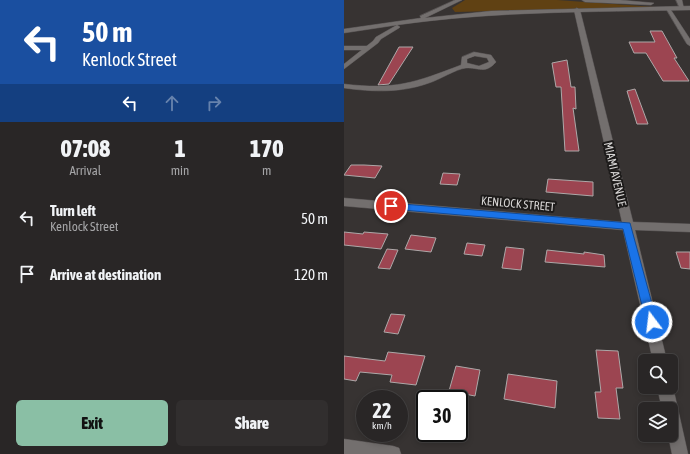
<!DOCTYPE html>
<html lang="en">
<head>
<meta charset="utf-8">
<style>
  :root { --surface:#292626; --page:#312e2e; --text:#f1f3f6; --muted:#a5a5a7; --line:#454343; --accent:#8abfa5 }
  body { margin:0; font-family:"Asap Condensed",sans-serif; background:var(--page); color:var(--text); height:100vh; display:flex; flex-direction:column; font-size:15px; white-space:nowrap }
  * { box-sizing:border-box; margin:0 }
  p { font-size:13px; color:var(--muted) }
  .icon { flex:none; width:22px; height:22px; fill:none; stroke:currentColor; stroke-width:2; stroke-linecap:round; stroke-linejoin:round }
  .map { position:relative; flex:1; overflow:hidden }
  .drawer { display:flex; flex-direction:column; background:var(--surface); width:344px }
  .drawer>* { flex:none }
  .hud { background:#1a4fa0; color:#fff; overflow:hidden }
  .controls { position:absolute; left:294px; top:354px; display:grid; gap:8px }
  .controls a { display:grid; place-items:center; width:40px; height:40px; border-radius:6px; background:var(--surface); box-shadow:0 2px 6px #0003,0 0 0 1px var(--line); font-size:20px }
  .speed { position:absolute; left:12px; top:390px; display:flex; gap:8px; font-size:20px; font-weight:700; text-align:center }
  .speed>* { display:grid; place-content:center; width:52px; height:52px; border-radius:50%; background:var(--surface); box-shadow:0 2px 6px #0003,0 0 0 1px var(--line); line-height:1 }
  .speed small { font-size:10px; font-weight:400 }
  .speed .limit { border:2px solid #111; border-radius:6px; background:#fff; color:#111 }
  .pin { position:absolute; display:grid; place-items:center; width:34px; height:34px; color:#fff; margin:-17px; border:2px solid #fff; border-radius:50%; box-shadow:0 1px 4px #0007 }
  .me { position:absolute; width:44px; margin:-22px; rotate:345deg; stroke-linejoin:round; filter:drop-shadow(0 0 3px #0008) }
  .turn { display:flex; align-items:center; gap:14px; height:84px; padding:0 16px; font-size:18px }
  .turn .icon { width:52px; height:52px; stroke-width:2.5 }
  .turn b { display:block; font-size:28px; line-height:34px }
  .lanes { display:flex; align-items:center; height:38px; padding:0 16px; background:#0003; justify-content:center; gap:20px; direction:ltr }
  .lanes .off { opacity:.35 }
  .eta { display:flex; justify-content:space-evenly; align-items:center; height:68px; text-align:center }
  .eta b { font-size:24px; font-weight:800; line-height:28px }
  .button { display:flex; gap:8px; margin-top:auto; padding:8px 16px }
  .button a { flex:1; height:46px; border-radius:6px; background:var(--accent); color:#111; font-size:16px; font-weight:800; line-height:46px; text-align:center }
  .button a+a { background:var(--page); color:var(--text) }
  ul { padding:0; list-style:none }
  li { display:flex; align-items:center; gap:12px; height:56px; padding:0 16px }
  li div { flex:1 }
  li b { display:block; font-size:15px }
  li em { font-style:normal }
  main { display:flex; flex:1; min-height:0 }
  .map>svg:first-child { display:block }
</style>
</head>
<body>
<main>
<section class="drawer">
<div class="hud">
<div class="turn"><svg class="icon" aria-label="left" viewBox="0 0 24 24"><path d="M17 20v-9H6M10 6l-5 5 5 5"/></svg><div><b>50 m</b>Kenlock Street</div></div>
<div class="lanes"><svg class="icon" aria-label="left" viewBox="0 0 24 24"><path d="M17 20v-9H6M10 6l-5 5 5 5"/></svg><svg class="icon off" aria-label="ahead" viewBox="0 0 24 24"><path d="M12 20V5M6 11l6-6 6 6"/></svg><svg class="icon off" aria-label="right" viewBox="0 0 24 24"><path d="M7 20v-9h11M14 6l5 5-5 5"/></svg></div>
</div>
<div class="eta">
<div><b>07:08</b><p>Arrival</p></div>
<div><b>1</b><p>min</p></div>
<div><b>170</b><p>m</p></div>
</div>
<ul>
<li><svg class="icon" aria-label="left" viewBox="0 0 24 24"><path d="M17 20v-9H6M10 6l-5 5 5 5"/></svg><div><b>Turn left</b><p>Kenlock Street</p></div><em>50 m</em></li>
<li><svg class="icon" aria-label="arrive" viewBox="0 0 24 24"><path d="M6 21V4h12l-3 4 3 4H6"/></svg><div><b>Arrive at destination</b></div><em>120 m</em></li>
</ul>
<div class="button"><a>Exit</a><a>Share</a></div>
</section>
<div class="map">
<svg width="346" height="454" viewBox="0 0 346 454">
  <rect width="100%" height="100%" fill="#373332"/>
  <path fill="#604113" d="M 121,0 L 213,0 L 311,7 L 111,12 L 108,8 Z"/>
  <path fill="#9c4551" stroke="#ada8a8" d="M 306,31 L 318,31 L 333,58 L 330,58 L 345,81 L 319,81 L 302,53 L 290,53 L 285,42 L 311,42 Z
    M 55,47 L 69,47 L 45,84 L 34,85 Z
    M 223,60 L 227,87 L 231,87 L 232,109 L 229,108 L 235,151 L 221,151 L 217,87 L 212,87 L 208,63 Z
    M 291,89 L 304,124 L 293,124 L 283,91 Z
    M 7,165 L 20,165 L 38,166 L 31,178 L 0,175 Z
    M 99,173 L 116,174 L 113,185 L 96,184 Z
    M 204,179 L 249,182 L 249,196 L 202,192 Z
    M 0,232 L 19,234 L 20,232 L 44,234 L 37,249 L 0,245 Z
    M 67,235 L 92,238 L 87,252 L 61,249 Z
    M 123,243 L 141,245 L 138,256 L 120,254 Z
    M 162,247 L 180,249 L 177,270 L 158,268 Z
    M 43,249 L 54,250 L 46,269 L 34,268 Z
    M 203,250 L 240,254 L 240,252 L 260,255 L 261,267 L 201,262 Z
    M 332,252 L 346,252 L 346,269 L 337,268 Z
    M 47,314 L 61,315 L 54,334 L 40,332 Z
    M 252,350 L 274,351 L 279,388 L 272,388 L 276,419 L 254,418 L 251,392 L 257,392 Z
    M 44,352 L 81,356 L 72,385 L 46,382 L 48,375 L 16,372 L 12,381 L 0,379 L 0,356 L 41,361 Z
    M 112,366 L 136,370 L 131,396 L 105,391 Z
    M 164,374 L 213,381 L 211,408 L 160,399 Z"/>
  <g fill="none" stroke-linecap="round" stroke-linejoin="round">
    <g stroke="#565252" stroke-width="1">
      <path id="minor" d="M 238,0 L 276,0 L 310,3 L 307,5 L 241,2 Z
        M 332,0 L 338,0 L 340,9 L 336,9 Z
        M 321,7 L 325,7 L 346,39 L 346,46 L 343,44 Z
        M 233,8 L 236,10 L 289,222 L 346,224 L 346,232 L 291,230 L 323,361 L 309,361 L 279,230 L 0,206 L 0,198 L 278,222 L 230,10 Z
        M 0,46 L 23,46 L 26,48 L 23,50 L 0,50 Z
        M 130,52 L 147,55 L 152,62 C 141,75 134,67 122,68 C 112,69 95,80 85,83 C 57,93 29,92 0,88 L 0,84 C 51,90 70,83 117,65 L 118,57 ZM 131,56 L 143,58 L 145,62 L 135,66 L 123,63 L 123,59 Z
        M 327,383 L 329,387 L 344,454 L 328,454 L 324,435 L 327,435 L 327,409 L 318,409 L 313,387 L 327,387 Z
        M 0,439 L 49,446 L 55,448 L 57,454 L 0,454 Z"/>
    </g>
    <g stroke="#565252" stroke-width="1">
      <path id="secondary" d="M 111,0 L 118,0 L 81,18 L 147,11 L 346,6 L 346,10 C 248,12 150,11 53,25 L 56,27 L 55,28 L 37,39 L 34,43 L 0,69 L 0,64 L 29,41 L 32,37 L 53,25 L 0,33 L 0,29 L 77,18 L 76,16 Z"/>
    </g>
    <use href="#minor" fill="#736f6e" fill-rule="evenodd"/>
    <use href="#secondary" fill="#736f6e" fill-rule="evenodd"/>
  </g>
  <path fill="#1a73e8" stroke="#114b97" d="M 47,203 L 286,223 L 313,322 L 312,326 L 308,327 L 304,326 L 302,322 L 279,229 L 47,209 L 43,206 Z"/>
  <g text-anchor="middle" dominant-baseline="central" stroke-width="4" stroke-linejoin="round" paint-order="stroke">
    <g font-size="12" fill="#d7d5d4" stroke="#1d1b1a">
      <text transform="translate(271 174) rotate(77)">MIAMI AVENUE</text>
      <text transform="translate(174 204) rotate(5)">KENLOCK STREET</text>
    </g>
  </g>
</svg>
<div class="controls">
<a><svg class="icon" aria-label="search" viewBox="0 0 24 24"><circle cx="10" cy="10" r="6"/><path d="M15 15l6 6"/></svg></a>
<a><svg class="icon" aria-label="layers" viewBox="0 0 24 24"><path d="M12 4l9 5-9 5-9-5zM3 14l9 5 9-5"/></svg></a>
</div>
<div class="speed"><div>22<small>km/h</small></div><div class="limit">30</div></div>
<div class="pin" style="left:47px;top:206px;background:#d93025"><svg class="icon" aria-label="arrive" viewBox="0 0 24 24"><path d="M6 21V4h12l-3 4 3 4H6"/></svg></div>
<svg class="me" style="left:308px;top:322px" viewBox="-20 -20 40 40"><circle r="17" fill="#1a73e8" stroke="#fff" stroke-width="3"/><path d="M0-11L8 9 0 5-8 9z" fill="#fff"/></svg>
</div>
</main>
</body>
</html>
